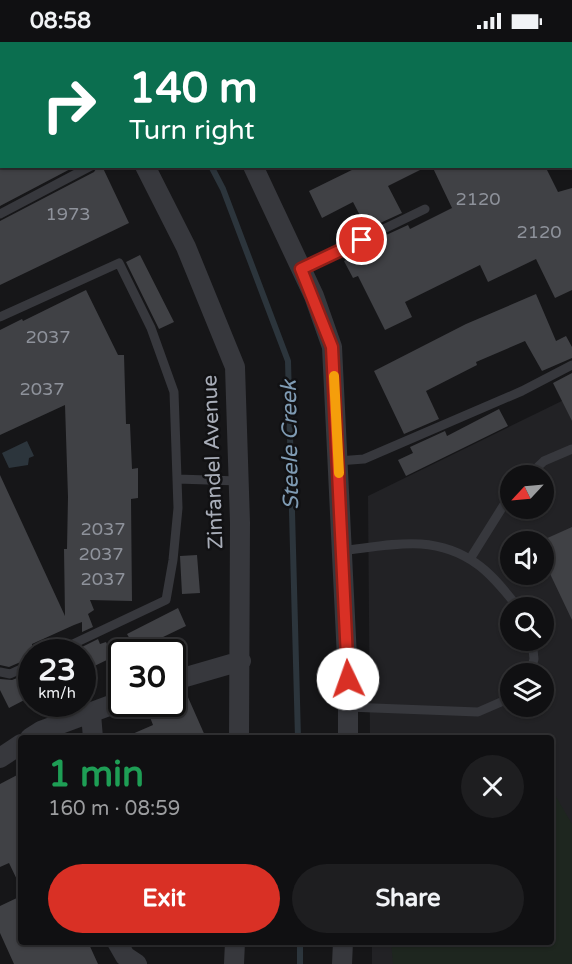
<!DOCTYPE html>
<html lang="en">
<head>
<meta charset="utf-8">
<style>
  :root { --surface:#101012; --page:#1e1e20; --text:#f1f3f6; --muted:#9c9d9f; --line:#303032; --accent:#d93025 }
  body { margin:0; font-family:"Varela Round",sans-serif; background:var(--page); color:var(--text); height:100vh; display:flex; flex-direction:column; font-size:22px; white-space:nowrap }
  * { box-sizing:border-box; margin:0 }
  p { font-size:20px; color:var(--muted) }
  .icon { flex:none; width:33px; height:33px; fill:none; stroke:currentColor; stroke-width:2; stroke-linecap:round; stroke-linejoin:round }
  .map { position:relative; flex:1; overflow:hidden }
  .side { position:absolute; left:18px; top:693px; width:536px; height:210px; display:flex; flex-direction:column; background:var(--surface); border-radius:6px; box-shadow:0 2px 4px #0004,0 0 0 2px var(--line) }
  .side>* { flex:none }
  .top-card { position:absolute; left:0px; top:0px; width:573px; height:126px; box-shadow:0 2px 4px #0004,0 0 0 2px var(--line); background:#0b6e4f; color:#fff; overflow:hidden }
  .needle { width:39px; rotate:244deg }
  .fabs { position:absolute; left:500px; top:423px; display:grid; gap:12px }
  .fabs a { display:grid; place-items:center; width:54px; height:54px; border-radius:50%; background:var(--surface); box-shadow:0 2px 4px #0004,0 0 0 2px var(--line); font-size:30px }
  .speed { position:absolute; left:18px; top:597px; display:flex; gap:12px; font-size:30px; font-weight:700; text-align:center }
  .speed>* { display:grid; place-content:center; width:78px; height:78px; border-radius:50%; background:var(--surface); box-shadow:0 2px 4px #0004,0 0 0 2px var(--line); line-height:1 }
  .speed small { font-size:15px; font-weight:400 }
  .speed .limit { border:3px solid #111; border-radius:9px; background:#fff; color:#111 }
  .pin { position:absolute; display:grid; place-items:center; width:51px; height:51px; color:#fff; margin:-26px; border:3px solid #fff; border-radius:50%; box-shadow:0 2px 6px #0007 }
  .me { position:absolute; width:66px; margin:-33px; rotate:357deg; stroke-linejoin:round; filter:drop-shadow(0 0 4px #0008) }
  .turn { display:flex; align-items:center; gap:21px; height:126px; padding:0 30px; font-size:27px }
  .turn .icon { width:78px; height:78px; stroke-width:2.5 }
  .turn b { display:block; font-size:42px; line-height:51px }
  .round { display:grid; place-items:center; flex:none; width:63px; height:63px; border-radius:32px; background:var(--page) }
  .head { display:flex; align-items:center; justify-content:space-between; height:102px; padding:0 30px }
  h1 { font-size:36px; font-weight:700; line-height:45px; color:#1e9e55 }
  .primary-button { display:flex; gap:12px; margin-top:auto; padding:12px 30px }
  .primary-button a { flex:1; height:69px; border-radius:36px; background:var(--accent); color:#fff; font-size:24px; font-weight:700; line-height:69px; text-align:center }
  .primary-button a+a { background:var(--page); color:var(--text) }
  .status { display:flex; justify-content:space-between; align-items:center; height:42px; padding:0 30px; background:var(--surface); direction:ltr }
  .status svg { height:16px; fill:currentColor }
  .map>svg:first-child { display:block }
</style>
</head>
<body>
<div class="status"><b>08:58</b><svg viewBox="0 0 49 12"><path d="M0 12V9h3v3zM5 12V6h3v6zM10 12V3h3v9zM15 12V0h3v12zM26 1h20v11H26zM47 4h2v5h-2z"/></svg></div>
<div class="map">
<svg width="572" height="922" viewBox="0 0 572 922">
  <rect width="100%" height="100%" fill="#161618"/>
  <path fill="#222225" fill-rule="evenodd" d="M 572,354 L 572,922 L 372,922 L 372,900 L 550,900 L 550,696 L 370,696 L 368,454 ZM 510,434 L 543,434 L 543,466 L 510,466 ZM 510,500 L 543,500 L 543,532 L 510,532 ZM 510,566 L 543,566 L 543,598 L 510,598 ZM 510,632 L 543,632 L 543,664 L 510,664 Z"/>
  <path fill="#1e261f" d="M 550,753 L 555,753 L 572,782 L 572,922 L 393,922 L 391,900 L 550,900 Z"/>
  <path fill="#2c353c" d="M 27,399 L 34,414 L 29,416 L 28,423 L 9,426 L 2,411 Z"/>
  <g fill="none" stroke-linecap="round" stroke-linejoin="round">
    <path stroke="#2c353c" stroke-width="6" d="M 146,0 L 147,2
      M 211,124 L 223,147 L 288,319 L 298,696
      M 300,900 L 300,922"/>
  </g>
  <path fill="#404145" d="M 0,124 L 76,124 L 0,164 Z
    M 98,124 L 102,124 L 129,181 L 0,243 L 0,179 L 94,130 Z
    M 360,124 L 428,124 L 388,144 L 402,171 L 367,187 L 353,160 L 322,176 L 309,149 Z
    M 432,124 L 545,124 L 558,150 L 572,146 L 572,248 L 555,256 L 536,217 L 488,240 L 480,223 L 405,260 L 412,275 L 385,288 L 358,234 L 353,236 L 344,219 L 375,203 L 373,199 L 408,183 L 410,187 L 452,166 Z
    M 140,213 L 174,280 L 159,287 L 126,220 Z
    M 86,248 L 118,313 L 124,313 L 126,382 L 130,382 L 132,427 L 138,426 L 138,456 L 131,457 L 132,559 L 90,558 L 94,568 L 88,572 L 93,585 L 82,590 L 82,580 L 74,583 L 32,602 L 32,615 L 9,625 L 0,623 L 0,433 L 65,574 L 64,507 L 67,507 L 68,455 L 65,363 L 0,393 L 0,288 L 22,277 L 23,279 Z
    M 536,252 L 556,299 L 566,294 L 572,305 L 572,316 L 542,329 L 525,299 L 476,320 L 477,323 L 426,349 L 439,377 L 404,392 L 374,329 L 466,282 Z
    M 572,331 L 572,379 L 553,341 Z
    M 499,367 L 508,384 L 406,434 L 398,418 L 413,411 L 410,405 L 445,389 L 447,394 Z
    M 572,485 L 572,578 L 543,517 L 543,498 Z
    M 197,513 L 200,551 L 182,552 L 180,514 Z
    M 178,566 L 186,584 L 136,608 L 127,592 Z
    M 98,597 L 100,602 L 106,600 L 113,615 L 82,630 L 82,605 Z
    M 32,630 L 32,654 L 9,666 L 0,648 L 0,637 L 12,638 Z
    M 187,653 L 206,696 L 123,696 L 153,683 L 148,670 Z
    M 21,731 L 21,846 L 9,821 L 0,825 L 0,742 Z
    M 21,854 L 21,900 L 88,900 L 98,922 L 14,922 L 0,891 L 0,864 Z"/>
  <g fill="none" stroke-linecap="round" stroke-linejoin="round">
    <path stroke="#37383d" stroke-width="9" d="M 524,0 L 524,2
      M 330,2 L 333,0
      M 0,48 L 2,47
      M 572,100 L 572,101
      M 0,172 L 91,124
      M 301,227 L 425,167
      M 0,275 L 119,221 L 151,286 L 174,350 L 178,466 L 173,518 L 166,558 L 56,610
      M 338,419 L 364,417 L 522,349 L 572,323
      M 528,434 L 544,419 L 572,407
      M 177,437 L 239,439
      M 342,509 C 391,503 434,491 477,522 C 493,533 506,551 519,566
      M 470,517 L 510,453
      M 0,630 L 10,632 L 32,622
      M 530,632 L 534,617 L 532,598
      M 348,665 L 478,670 L 510,656"/>
    <path stroke="#37383d" stroke-width="20" d="M 5,0 L 6,2
      M 194,0 L 195,2
      M 145,124 L 186,205 L 235,325 L 240,481 L 239,696
      M 253,124 L 314,254 L 332,305 L 348,637 L 348,696
      M 172,639 L 241,619
      M 91,672 L 93,696
      M 30,696 L 41,689 L 122,659
      M 0,716 L 21,702
      M 117,900 L 125,914 L 137,922
      M 234,922 L 235,900
      M 342,922 L 343,900"/>
  </g>
  <g fill="none" stroke-linecap="round" stroke-linejoin="round">
    <g stroke="#8d1f18" stroke-width="15">
      <path id="route" d="M 348,637 L 332,305 L 301,227 L 362,198"/>
    </g>
    <use href="#route" stroke="#d93025" stroke-width="10"/>
    <path stroke="#f59e0b" stroke-width="10" d="M 334,334 L 339,431"/>
  </g>
  <g text-anchor="middle" dominant-baseline="central" stroke-width="5" stroke-linejoin="round" paint-order="stroke">
    <g font-size="18" fill="#8e929b">
      <text x="478" y="157">2120</text>
      <text x="68" y="172">1973</text>
      <text x="539" y="190">2120</text>
      <text x="48" y="295">2037</text>
      <text x="42" y="347">2037</text>
      <text x="103" y="487">2037</text>
      <text x="101" y="512">2037</text>
      <text x="103" y="537">2037</text>
    </g>
    <g font-size="21" fill="#a8adb8" stroke="#111113">
      <text transform="translate(213 420) rotate(-92)">Zinfandel Avenue</text>
    </g>
    <g font-size="22" font-style="italic" fill="#7f9bb3" stroke="#111113">
      <text transform="translate(290 403) rotate(-91)">Steele Creek</text>
    </g>
  </g>
</svg>
<div class="fabs">
<a><svg class="needle" viewBox="-14 -14 28 28"><path d="M0-13l5 13h-10z" fill="#e53935"/><path d="M0 13l5-13h-10z" fill="#9c9d9f"/></svg></a>
<a><svg class="icon" aria-label="sound" viewBox="0 0 24 24"><path d="M4 9h4l5-4v14l-5-4H4zM17 9q2 3 0 6"/></svg></a>
<a><svg class="icon" aria-label="search" viewBox="0 0 24 24"><circle cx="10" cy="10" r="6"/><path d="M15 15l6 6"/></svg></a>
<a><svg class="icon" aria-label="layers" viewBox="0 0 24 24"><path d="M12 4l9 5-9 5-9-5zM3 14l9 5 9-5"/></svg></a>
</div>
<div class="speed"><div>23<small>km/h</small></div><div class="limit">30</div></div>
<div class="pin" style="left:362px;top:198px;background:#d93025"><svg class="icon" aria-label="arrive" viewBox="0 0 24 24"><path d="M6 21V4h12l-3 4 3 4H6"/></svg></div>
<svg class="me" style="left:348px;top:637px" viewBox="-20 -20 40 40"><circle r="19" fill="#fff"/><path d="M0-13L10 11 0 6-10 11z" fill="#d93025"/></svg>
<div class="top-card">
<div class="turn"><svg class="icon" aria-label="right" viewBox="0 0 24 24"><path d="M7 20v-9h11M14 6l5 5-5 5"/></svg><div><b>140 m</b>Turn right</div></div>
</div>
<section class="side">
<div class="head"><div><h1>1 min</h1><p>160 m · 08:59</p></div><a class="round"><svg class="icon" aria-label="close" viewBox="0 0 24 24"><path d="M6 6l12 12M18 6L6 18"/></svg></a></div>
<div class="primary-button"><a>Exit</a><a>Share</a></div>
</section>
</div>
</body>
</html>
